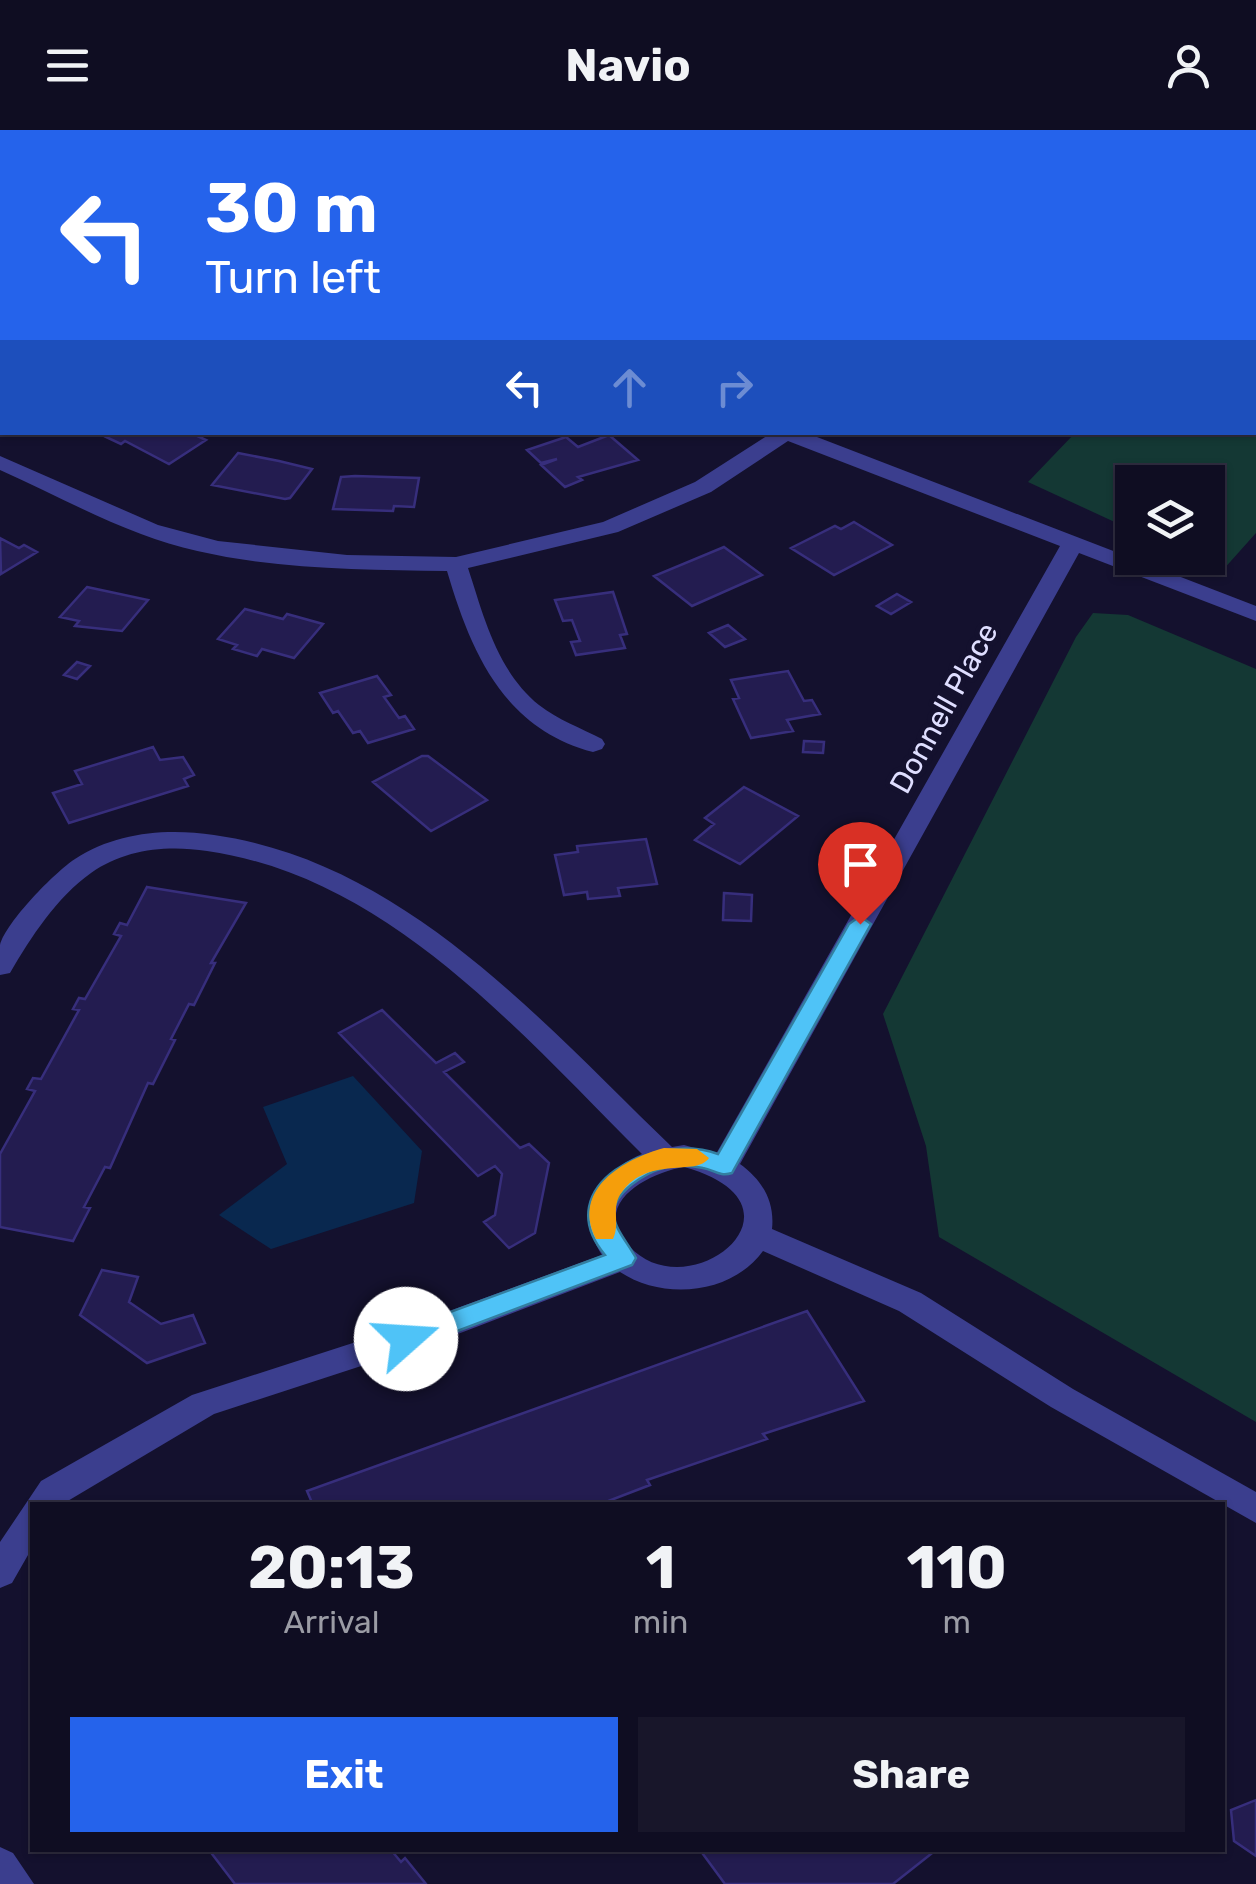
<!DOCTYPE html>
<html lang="en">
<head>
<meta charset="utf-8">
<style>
  :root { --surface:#0f0d22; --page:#18162a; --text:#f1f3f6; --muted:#9b9ca5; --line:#2f2d40; --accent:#2563eb }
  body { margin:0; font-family:Rubik,sans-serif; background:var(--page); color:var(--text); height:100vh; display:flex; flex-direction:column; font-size:38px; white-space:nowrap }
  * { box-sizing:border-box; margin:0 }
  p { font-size:32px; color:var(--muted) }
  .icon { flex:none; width:55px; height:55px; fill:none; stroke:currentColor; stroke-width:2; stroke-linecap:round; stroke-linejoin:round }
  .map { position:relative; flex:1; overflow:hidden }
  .details { position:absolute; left:30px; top:1372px; width:1195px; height:350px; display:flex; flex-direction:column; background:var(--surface); border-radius:0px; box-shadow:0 2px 8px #0004,0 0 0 2px var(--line) }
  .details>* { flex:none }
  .guide { position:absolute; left:0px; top:0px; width:1258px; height:305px; box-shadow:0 2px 8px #0004,0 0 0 2px var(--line); background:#2563eb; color:#fff; overflow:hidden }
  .controls { position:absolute; left:1115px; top:335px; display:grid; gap:20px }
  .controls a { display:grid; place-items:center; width:110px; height:110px; border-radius:0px; background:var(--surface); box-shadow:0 2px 8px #0004,0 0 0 2px var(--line); font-size:50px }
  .pin { position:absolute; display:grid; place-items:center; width:85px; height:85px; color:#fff; margin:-102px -42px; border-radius:50% 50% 50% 0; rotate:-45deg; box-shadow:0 0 10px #0007 }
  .pin .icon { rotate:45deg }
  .me { position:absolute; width:110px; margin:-55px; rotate:71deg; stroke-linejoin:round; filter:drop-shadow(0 0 8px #0008) }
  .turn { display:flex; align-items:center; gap:35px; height:210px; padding:0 40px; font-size:45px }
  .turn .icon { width:130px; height:130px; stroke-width:2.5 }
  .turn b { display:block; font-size:70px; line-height:85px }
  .lanes { display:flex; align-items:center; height:95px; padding:0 40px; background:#0003; justify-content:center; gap:50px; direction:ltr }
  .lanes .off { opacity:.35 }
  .eta { display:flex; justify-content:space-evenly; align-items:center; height:170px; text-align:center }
  .eta b { font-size:60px; font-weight:700; line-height:70px }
  .button { display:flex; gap:20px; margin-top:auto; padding:20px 40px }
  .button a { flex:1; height:115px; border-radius:0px; background:var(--accent); color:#fff; font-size:40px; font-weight:700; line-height:115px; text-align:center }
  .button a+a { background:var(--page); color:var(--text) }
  header { display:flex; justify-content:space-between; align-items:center; height:130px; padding:0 40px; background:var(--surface); font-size:45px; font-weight:700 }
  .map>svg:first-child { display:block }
</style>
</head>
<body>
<header><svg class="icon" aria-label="menu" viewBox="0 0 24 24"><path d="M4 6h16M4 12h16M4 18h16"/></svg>Navio<svg class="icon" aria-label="person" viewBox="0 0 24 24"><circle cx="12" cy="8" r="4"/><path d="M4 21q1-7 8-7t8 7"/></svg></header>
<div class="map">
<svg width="1256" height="1754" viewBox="0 0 1256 1754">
  <rect width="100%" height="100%" fill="#14112e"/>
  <path fill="#143834" d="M 155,0 L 1256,0 L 1256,403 L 1222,441 L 1193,428 L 1208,428 L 1208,352 L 1132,352 L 1132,400 L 1028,352 L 1075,303 L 1255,302 L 1255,2 Z
    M 1093,483 L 1128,485 L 1256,539 L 1256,1292 L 939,1107 L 926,1016 L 883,884 L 1076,507 Z"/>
  <path fill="#09284f" d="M 353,946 L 422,1021 L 414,1073 L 271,1119 L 219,1085 L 287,1034 L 263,977 Z"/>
  <path fill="#231c50" stroke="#372e7c" stroke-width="2.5" d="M 113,302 L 189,302 L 206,310 L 169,334 L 125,311 L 121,314 L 106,307 Z
    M 609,305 L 638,330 L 578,347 L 582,350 L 565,357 L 541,335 L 557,329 L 541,333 L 527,320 L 566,307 L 578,317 Z
    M 238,323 L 279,331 L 312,339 L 290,368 L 285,369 L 212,355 Z
    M 341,347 L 355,346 L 419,348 L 414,377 L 394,376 L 393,381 L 333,379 Z
    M 854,392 L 892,415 L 834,445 L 791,418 L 835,396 L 841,399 Z
    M 0,408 L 19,418 L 24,415 L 37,422 L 1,444 Z
    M 724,417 L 762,445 L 692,476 L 654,446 Z
    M 87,457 L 148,470 L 122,501 L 75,496 L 79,491 L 60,487 Z
    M 613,462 L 627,504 L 620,505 L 625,518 L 576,525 L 571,512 L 580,511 L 572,490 L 563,491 L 555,470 Z
    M 897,464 L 911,472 L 891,484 L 877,476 Z
    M 245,479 L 283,489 L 287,484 L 323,494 L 294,528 L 262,519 L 257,526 L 233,519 L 237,515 L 218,509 Z
    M 728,495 L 745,509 L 725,517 L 709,503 Z
    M 77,532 L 90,536 L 77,549 L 64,545 Z
    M 788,541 L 804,571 L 812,570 L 820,584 L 787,590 L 793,601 L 751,608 L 733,569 L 739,568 L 731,550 Z
    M 377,546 L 391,565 L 384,567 L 399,588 L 405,586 L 414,599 L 368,613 L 360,601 L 353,603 L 338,581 L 333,583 L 320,563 Z
    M 804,611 L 824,612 L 823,623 L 803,622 Z
    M 153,617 L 160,630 L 183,627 L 194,645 L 184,649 L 188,656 L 69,693 L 53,663 L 82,654 L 75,641 Z
    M 422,626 L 428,626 L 487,670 L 431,701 L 373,652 Z
    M 744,657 L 798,686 L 740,734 L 695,710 L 714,694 L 705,688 Z
    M 646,709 L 657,754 L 618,758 L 620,766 L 588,769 L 587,762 L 564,765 L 555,725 L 578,722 L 577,716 Z
    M 147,757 L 246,773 L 211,833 L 215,833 L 194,875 L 189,874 L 171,909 L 175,910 L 153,954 L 148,953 L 110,1038 L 105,1037 L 84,1077 L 90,1078 L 73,1111 L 0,1097 L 0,1024 L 35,961 L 27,959 L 33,948 L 41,949 L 79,880 L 73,879 L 79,868 L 85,869 L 121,806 L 114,804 L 120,793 L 127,795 Z
    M 724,763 L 752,765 L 751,791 L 723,790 Z
    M 382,880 L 436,933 L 455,923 L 464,932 L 444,942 L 520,1018 L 529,1014 L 549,1033 L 535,1103 L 509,1118 L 484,1092 L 495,1085 L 502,1044 L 495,1036 L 478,1046 L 339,903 Z
    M 102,1140 L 138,1147 L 129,1172 L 161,1194 L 193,1185 L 205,1213 L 147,1233 L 80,1185 Z
    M 807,1181 L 864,1271 L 763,1304 L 767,1309 L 647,1350 L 650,1355 L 598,1375 L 313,1375 L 307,1361 Z
    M 1256,1670 L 1256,1726 L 1234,1711 L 1231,1680 Z
    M 209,1720 L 391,1720 L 401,1732 L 405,1728 L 426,1754 L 235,1754 Z
    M 700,1720 L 936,1720 L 893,1754 L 725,1754 Z"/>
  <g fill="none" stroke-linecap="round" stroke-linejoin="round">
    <path fill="#3b3e8e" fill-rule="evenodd" d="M 0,2 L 3,2 L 2,13 L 0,13 Z
      M 773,302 L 804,302 L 1256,476 L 1256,491 L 1079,423 L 740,1034 C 762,1050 775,1071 772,1099 L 921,1163 L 1073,1259 L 1256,1362 L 1256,1393 L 1051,1277 L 899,1181 L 763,1121 C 732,1164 664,1171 620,1142 L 450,1207 L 214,1284 L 61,1375 L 32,1375 L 32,1418 L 12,1453 L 0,1458 L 0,1412 L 41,1351 L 192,1265 L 430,1188 L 602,1125 C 573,1082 600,1042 642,1024 C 519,902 388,747 207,721 C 167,715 125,719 91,743 C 57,767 31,807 10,843 L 0,845 C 0,836 0,824 0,815 C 6,792 55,742 75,729 C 116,702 167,698 214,705 C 404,732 541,891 672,1017 L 684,1015 L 716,1024 L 1060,416 L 788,311 L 711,362 L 618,402 L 468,438 C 484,487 497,541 539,575 C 558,590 581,598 602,609 L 605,614 L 602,619 L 593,622 C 503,598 471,522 447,441 C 346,439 236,440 141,404 C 93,386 47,361 0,340 L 0,326 L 158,395 L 218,411 L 347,425 L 456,427 L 603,392 L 695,352 ZM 684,1037 C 821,1075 689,1182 629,1116 C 589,1073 649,1043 684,1037 Z
      M 0,1717 L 13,1723 L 34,1754 L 0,1754 Z"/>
  </g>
  <path fill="#4fc3f7" stroke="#337fa1" stroke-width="2.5" d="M 860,786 L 871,794 L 732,1043 C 720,1047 714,1040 703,1038 C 674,1032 653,1038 631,1055 C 597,1083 621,1101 636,1128 L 632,1135 L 415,1217 L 406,1220 L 396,1217 L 393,1209 L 396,1202 L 605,1125 C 547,1056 653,1001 718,1024 L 849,794 Z"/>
  <path fill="#f59e0b" d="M 664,1018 L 697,1019 L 709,1028 C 696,1047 649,1025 622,1062 C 610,1077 621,1093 613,1109 L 596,1109 C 571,1059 624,1029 664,1018 Z"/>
  <g text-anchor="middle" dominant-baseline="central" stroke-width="10" stroke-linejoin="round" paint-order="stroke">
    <g font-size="30" fill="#dfdeff" stroke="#14112e">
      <text transform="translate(944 578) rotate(-61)">Donnell Place</text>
    </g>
  </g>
</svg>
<div class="controls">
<a><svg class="icon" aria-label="layers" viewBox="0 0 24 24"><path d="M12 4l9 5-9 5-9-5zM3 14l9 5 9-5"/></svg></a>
</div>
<div class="pin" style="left:860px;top:794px;background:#d93025"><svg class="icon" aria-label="arrive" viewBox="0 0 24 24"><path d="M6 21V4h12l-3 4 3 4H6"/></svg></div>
<svg class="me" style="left:406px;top:1209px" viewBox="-20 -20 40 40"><circle r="19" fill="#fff"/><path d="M0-13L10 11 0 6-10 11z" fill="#4fc3f7"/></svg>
<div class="guide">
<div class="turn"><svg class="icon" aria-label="left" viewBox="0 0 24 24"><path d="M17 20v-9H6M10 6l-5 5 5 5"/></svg><div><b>30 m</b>Turn left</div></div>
<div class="lanes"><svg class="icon" aria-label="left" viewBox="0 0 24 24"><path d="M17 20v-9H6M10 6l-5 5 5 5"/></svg><svg class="icon off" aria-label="ahead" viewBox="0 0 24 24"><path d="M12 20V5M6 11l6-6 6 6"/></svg><svg class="icon off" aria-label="right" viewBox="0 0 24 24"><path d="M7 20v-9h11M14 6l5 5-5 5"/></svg></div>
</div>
<section class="details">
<div class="eta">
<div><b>20:13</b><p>Arrival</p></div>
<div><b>1</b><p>min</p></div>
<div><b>110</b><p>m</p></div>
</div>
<div class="button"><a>Exit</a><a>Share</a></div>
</section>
</div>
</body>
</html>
